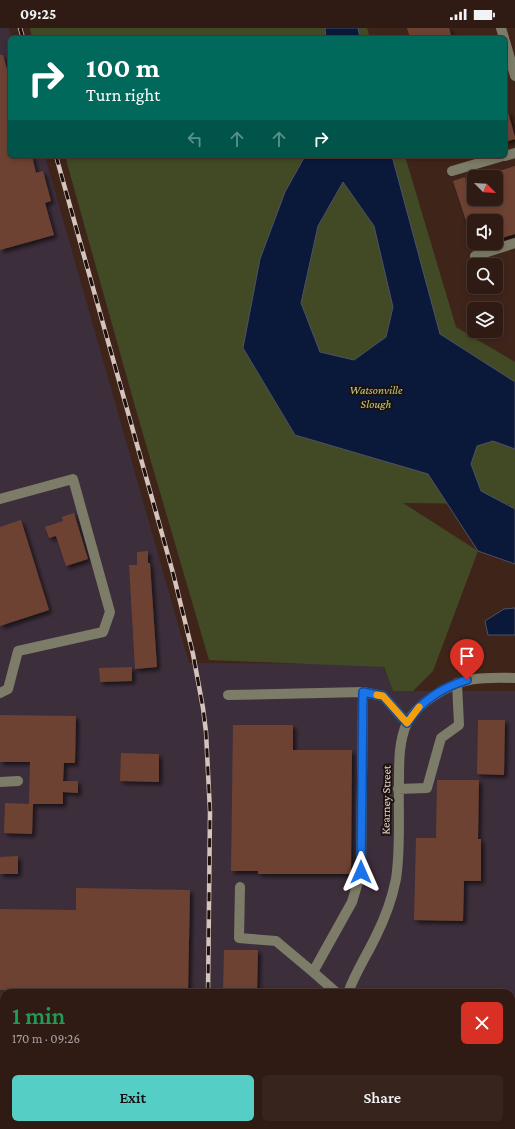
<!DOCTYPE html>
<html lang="en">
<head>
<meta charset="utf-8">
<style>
  :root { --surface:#2f1b14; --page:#37241d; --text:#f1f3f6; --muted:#a7a1a0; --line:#4a3934; --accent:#55cec5 }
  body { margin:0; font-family:"Crimson Pro",serif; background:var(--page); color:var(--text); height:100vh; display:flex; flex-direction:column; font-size:15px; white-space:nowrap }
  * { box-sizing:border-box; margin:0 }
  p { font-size:13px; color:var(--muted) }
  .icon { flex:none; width:22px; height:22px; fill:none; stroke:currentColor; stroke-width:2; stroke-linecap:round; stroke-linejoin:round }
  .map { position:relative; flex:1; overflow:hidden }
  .panel { position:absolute; left:0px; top:961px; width:515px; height:140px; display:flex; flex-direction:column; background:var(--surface); border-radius:12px 12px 0 0; box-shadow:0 2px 6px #0003,0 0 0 1px var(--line) }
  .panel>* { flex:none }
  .guide { position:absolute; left:8px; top:8px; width:499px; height:122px; border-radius:6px; box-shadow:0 2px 6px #0003,0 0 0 1px var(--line); background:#00695c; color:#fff; overflow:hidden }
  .needle { width:26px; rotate:114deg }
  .tools { position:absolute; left:467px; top:142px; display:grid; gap:8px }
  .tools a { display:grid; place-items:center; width:36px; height:36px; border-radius:6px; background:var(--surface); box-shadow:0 2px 6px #0003,0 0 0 1px var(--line); font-size:20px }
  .pin { position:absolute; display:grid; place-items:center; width:34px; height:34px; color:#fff; margin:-41px -17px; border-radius:50% 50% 50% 0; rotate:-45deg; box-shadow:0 0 4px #0007 }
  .pin .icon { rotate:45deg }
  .me { position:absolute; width:44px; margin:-22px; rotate:0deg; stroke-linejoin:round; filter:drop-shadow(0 0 3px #0008) }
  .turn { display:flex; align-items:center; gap:14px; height:84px; padding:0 12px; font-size:18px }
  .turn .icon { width:52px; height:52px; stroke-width:2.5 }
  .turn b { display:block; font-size:28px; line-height:34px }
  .lanes { display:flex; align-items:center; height:38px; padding:0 12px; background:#0003; justify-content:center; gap:20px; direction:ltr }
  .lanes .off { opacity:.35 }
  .round { display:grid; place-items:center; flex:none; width:42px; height:42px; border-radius:6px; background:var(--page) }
  .summary { display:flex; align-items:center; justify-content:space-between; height:68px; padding:0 12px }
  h1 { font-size:24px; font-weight:600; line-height:30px; color:#1e9e55 }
  .cta { display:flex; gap:8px; margin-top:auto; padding:8px 12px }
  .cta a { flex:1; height:46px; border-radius:6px; background:var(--accent); color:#111; font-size:16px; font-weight:600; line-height:46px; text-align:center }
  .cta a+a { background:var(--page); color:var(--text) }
  .status { display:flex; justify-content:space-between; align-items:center; height:28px; padding:0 20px; background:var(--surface); direction:ltr }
  .status svg { height:11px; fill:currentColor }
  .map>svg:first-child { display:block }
</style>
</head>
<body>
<div class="status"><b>09:25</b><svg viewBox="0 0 49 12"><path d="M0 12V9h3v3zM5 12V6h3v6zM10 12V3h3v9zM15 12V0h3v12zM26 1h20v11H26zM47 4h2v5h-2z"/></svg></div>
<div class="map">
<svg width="515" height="1101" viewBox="0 0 515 1101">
  <defs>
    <filter id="shadow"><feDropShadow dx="3" dy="3" stdDeviation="2" flood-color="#0009"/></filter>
  </defs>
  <rect width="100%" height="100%" fill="#3f241a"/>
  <path fill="#3d2e3b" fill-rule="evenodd" d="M 0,0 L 9,0 L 12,10 L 10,10 L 10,128 L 45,128 L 189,635 L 382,636 L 393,663 L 515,663 L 515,1101 L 0,1101 ZM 4,965 L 511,965 L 511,1097 L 4,1097 Z"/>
  <path fill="#424a25" d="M 30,0 L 367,0 L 370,10 L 32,10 Z
    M 65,128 L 405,128 L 456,299 L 515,334 L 515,493 L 509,476 L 403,475 L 478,523 L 433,643 L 413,663 L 393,663 L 384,639 L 209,632 L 136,382 Z"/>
  <path fill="#0a1839" stroke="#4d5166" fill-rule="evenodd" d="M 325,0 L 358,0 L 360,10 L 326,10 Z
    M 305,128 L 392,128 L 440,306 L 515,354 L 515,421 L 493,413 L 477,418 L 471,436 L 481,463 L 515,481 L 515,536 L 478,523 L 428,446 L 295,407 L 243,320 L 260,231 L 285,164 ZM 343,154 L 374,198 L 393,279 L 386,309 L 354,332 L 320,324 L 301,275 L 318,198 Z
    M 515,580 L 515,607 L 488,607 L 485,593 L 504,581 Z"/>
  <path fill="#6e4232" filter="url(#shadow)" d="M 407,0 L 449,0 L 452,10 L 426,10 L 426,7 L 410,10 Z
    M 0,27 L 3,27 L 10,52 L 10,128 L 32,128 L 36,145 L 43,143 L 51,173 L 45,175 L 54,207 L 0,222 Z
    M 505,84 L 508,84 L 515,109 L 515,111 L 505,114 Z
    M 515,138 L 515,206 L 496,212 L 496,193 L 474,193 L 474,211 L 472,211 L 453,153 L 465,149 L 466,153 L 474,151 L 474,171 L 496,171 L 496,144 Z
    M 74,485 L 88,531 L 66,538 L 56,508 L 49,510 L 45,499 L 63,493 L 62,489 Z
    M 21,492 L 49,582 L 0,598 L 0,499 Z
    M 148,523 L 148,535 L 150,535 L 157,639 L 135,641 L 129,537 L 137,537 L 137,524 Z
    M 132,639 L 132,653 L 100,654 L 99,640 Z
    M 0,687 L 76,688 L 75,735 L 64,735 L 63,753 L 78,753 L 78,765 L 63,764 L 63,776 L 29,776 L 30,734 L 0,734 Z
    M 478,692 L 505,692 L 504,747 L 477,746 Z
    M 233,697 L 293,697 L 293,722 L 352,722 L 351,846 L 258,846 L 258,843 L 231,843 Z
    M 121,725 L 159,726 L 159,754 L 120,753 Z
    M 437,752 L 479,752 L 478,811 L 481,811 L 481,853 L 464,853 L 463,893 L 414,892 L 416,810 L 436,810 Z
    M 5,775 L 33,776 L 32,806 L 4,805 Z
    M 18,828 L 18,846 L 0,846 L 0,829 Z
    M 76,860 L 190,862 L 188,965 L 74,965 L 74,963 L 0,962 L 0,881 L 76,882 Z
    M 224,922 L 258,922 L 257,965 L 223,965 Z"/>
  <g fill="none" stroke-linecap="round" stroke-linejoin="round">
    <path stroke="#7c7c68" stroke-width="10" d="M 501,0 L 504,10
      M 505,13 L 515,48
      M 505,128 L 515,125
      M 452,143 L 503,128
      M 475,228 L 515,215
      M 0,471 L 73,451 L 110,584 L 103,604 L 18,623 L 8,661 L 0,665
      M 228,667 L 363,664
      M 0,754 L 18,753
      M 398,761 L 427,760 L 441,710 L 459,697 L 457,655
      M 240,859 L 239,910 L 276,913 L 313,944
      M 337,965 L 313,944 L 352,874 L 361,844 L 363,664 L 383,668 L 407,695
      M 348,965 C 355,945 367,927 376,908 C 385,890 392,871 396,851 C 401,818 398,784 399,751 C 399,733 399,712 407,695 C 413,684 422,676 432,669 C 461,649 481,649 515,650
      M 0,988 L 4,988
      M 121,1101 L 121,1097
      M 340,1101 L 340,1097"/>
    <g stroke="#d6c3bb" stroke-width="4.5">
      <path id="rail" d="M 20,0 L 23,10
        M 56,128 L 173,545 L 193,626 L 203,680 L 206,704 L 210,784 L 208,965
        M 207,1101 L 207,1097
        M 459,1101 L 461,1097"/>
    </g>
    <use href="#rail" stroke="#1d110d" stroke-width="3" stroke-dasharray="9" stroke-linecap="butt"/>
  </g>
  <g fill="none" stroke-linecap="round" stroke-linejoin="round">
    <g stroke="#114b97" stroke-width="10">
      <path id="route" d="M 361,844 L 363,664 L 383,668 L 407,695 C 421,673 443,659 467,652"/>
    </g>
    <use href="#route" stroke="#1a73e8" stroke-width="7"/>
    <path stroke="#f59e0b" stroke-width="7" d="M 377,667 L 383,668 L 407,695 L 419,679"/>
  </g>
  <g text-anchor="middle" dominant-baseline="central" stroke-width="4" stroke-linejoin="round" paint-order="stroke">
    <g font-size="12" font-style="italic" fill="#bdcd85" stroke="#1d110d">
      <text x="376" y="362">Watsonville<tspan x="376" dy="14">Slough</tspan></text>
    </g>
    <g font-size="12" fill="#e8d6cf" stroke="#1d110d">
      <text transform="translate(386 772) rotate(-89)">Kearney Street</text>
    </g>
  </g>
</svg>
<div class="tools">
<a><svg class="needle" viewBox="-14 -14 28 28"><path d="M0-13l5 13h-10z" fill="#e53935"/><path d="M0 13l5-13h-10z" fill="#a7a1a0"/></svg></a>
<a><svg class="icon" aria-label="sound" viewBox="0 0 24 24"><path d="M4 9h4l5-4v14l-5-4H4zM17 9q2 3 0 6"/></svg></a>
<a><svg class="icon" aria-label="search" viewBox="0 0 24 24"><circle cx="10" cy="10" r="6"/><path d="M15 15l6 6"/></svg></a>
<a><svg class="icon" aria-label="layers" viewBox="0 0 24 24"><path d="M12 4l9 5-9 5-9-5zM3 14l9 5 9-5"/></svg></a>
</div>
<div class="pin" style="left:467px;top:652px;background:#d93025"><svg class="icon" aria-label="arrive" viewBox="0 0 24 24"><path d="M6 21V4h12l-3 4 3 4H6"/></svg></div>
<svg class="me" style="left:361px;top:844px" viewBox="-20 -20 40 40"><path d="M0-17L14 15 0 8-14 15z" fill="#1a73e8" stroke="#fff" stroke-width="4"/></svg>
<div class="guide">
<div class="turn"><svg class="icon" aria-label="right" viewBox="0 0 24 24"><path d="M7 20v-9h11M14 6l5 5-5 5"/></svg><div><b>100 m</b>Turn right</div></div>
<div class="lanes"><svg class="icon off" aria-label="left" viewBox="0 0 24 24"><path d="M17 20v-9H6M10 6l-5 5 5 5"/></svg><svg class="icon off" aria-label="ahead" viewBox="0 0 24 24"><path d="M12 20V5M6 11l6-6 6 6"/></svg><svg class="icon off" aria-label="ahead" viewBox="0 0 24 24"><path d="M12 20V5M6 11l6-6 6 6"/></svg><svg class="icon" aria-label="right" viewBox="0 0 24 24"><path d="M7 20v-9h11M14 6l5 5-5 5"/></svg></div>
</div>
<section class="panel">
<div class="summary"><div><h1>1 min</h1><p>170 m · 09:26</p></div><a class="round" style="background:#d93025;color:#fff"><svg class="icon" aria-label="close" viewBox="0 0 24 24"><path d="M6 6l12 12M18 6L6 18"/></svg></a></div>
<div class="cta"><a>Exit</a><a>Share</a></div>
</section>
</div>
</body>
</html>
